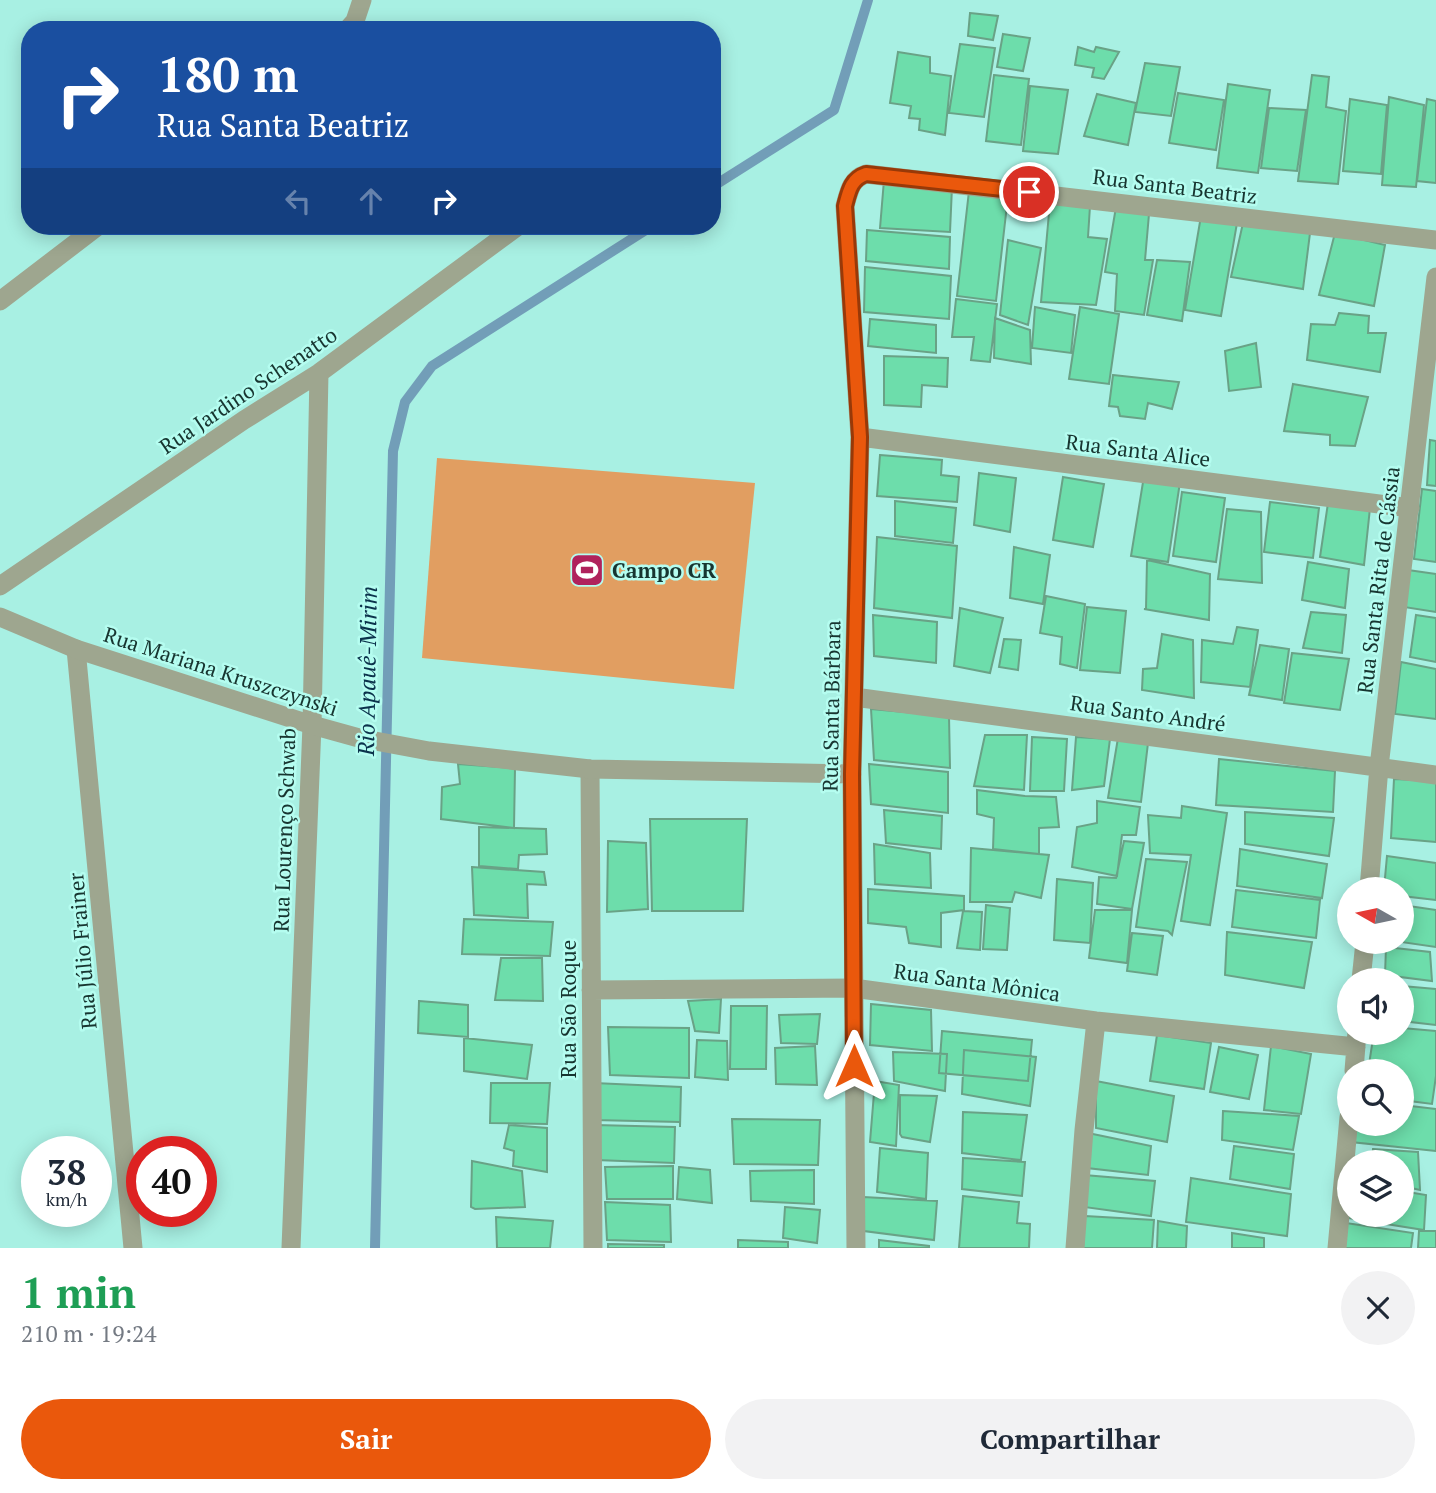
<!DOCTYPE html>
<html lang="pt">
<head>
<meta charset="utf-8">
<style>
  :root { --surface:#fff; --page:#f2f2f3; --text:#1f2937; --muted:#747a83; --accent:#ea580c }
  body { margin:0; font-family:"PT Serif",serif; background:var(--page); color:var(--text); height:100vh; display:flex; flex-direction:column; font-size:26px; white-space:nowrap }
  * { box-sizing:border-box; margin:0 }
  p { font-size:23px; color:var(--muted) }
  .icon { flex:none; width:38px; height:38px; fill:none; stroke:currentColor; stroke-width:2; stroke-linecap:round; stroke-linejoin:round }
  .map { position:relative; height:1248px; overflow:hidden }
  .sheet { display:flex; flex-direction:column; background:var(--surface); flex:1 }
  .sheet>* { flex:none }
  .banner { position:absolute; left:21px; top:21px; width:700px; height:214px; border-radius:28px; box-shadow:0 4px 18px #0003; background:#1a4fa0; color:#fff; overflow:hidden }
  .needle { width:46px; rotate:279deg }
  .fabs { position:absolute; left:1337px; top:877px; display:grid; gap:14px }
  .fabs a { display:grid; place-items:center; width:77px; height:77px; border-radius:50%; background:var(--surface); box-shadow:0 4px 18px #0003; font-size:35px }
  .speed { position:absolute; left:21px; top:1136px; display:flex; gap:14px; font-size:35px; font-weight:700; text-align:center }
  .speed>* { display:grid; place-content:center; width:91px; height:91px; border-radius:50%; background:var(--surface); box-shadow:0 4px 18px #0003; line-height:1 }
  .speed small { font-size:18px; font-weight:400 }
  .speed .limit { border:10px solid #d22; background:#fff; color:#111 }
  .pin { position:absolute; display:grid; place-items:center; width:60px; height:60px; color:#fff; margin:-30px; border:4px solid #fff; border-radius:50%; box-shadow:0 2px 7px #0007 }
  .me { position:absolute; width:77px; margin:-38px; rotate:0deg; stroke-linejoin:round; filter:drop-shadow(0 0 5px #0008) }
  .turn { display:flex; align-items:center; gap:24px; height:147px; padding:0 21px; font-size:32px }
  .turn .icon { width:91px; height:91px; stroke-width:2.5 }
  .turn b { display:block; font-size:49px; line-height:60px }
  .lanes { display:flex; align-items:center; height:66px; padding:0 21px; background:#0003; justify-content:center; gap:35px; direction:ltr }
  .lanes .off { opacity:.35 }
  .round { display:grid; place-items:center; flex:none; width:74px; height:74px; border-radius:37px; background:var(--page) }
  .overview { display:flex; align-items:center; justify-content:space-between; height:119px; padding:0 21px }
  h1 { font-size:42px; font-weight:700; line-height:52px; color:#1e9e55 }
  .action { display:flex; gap:14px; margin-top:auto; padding:14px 21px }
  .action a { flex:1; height:80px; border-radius:42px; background:var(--accent); color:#fff; font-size:28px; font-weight:700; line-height:80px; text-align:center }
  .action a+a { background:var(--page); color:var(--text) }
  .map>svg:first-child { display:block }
</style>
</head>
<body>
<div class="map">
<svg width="1436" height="1248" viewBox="0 0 1436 1248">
  <rect width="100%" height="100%" fill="#a8f0e3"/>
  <path fill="#e19e61" d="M 437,458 L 755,483 L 734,689 L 422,658 Z"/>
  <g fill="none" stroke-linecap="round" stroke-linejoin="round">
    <path stroke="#729eb8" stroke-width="10" d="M 712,187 L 834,110 L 868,0
      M 375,1248 L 393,451 L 405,402 L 432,366 L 652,226"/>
  </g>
  <path fill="#6dddab" stroke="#69a286" stroke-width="2" d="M 970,13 L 998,16 L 993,40 L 968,36 Z
    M 1003,34 L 1030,38 L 1023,71 L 997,67 Z
    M 960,44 L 995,48 L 984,117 L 949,113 Z
    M 1078,47 L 1094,52 L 1096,47 L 1119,52 L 1104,79 L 1092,77 L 1094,68 L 1075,65 Z
    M 898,52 L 930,57 L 930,73 L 951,76 L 945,135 L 919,130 L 920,119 L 909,118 L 911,106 L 890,103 Z
    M 1145,63 L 1180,67 L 1171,116 L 1135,112 Z
    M 994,75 L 1029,79 L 1021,145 L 986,141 Z
    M 1312,75 L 1329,77 L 1326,107 L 1346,111 L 1338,184 L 1298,181 Z
    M 1228,84 L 1270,90 L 1258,173 L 1217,168 Z
    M 1030,86 L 1068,90 L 1058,154 L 1023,151 Z
    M 1178,93 L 1224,100 L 1216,150 L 1169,143 Z
    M 1097,94 L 1136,103 L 1128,145 L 1084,136 Z
    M 1389,97 L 1424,105 L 1416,187 L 1382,185 Z
    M 1350,99 L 1387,105 L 1381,174 L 1343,171 Z
    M 1427,99 L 1436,101 L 1436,183 L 1417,181 Z
    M 1269,108 L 1306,110 L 1297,171 L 1261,168 Z
    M 884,180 L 952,187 L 950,232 L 880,228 Z
    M 969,191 L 1008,196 L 996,301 L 957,296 Z
    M 1050,202 L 1090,206 L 1088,237 L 1107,239 L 1096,305 L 1041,302 Z
    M 1116,207 L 1149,214 L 1145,260 L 1153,260 L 1144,315 L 1115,311 L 1117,274 L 1105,272 Z
    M 1201,216 L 1237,223 L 1221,316 L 1185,310 Z
    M 1243,223 L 1310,233 L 1303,289 L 1231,277 Z
    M 867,230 L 950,237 L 949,269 L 866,261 Z
    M 1335,233 L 1385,245 L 1374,306 L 1319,295 Z
    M 1008,240 L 1041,248 L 1028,325 L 1000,315 Z
    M 1157,260 L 1190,262 L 1182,321 L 1147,315 Z
    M 865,267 L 951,276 L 949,319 L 864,312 Z
    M 956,299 L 997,304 L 990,362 L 971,360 L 974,337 L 952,337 Z
    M 1035,307 L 1075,315 L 1071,353 L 1032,348 Z
    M 1080,307 L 1119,314 L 1109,384 L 1069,379 Z
    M 1339,313 L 1369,316 L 1368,333 L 1386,333 L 1380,372 L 1307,360 L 1311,324 L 1335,325 Z
    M 995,318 L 1030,330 L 1031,364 L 994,358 Z
    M 870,319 L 936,325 L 936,353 L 868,346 Z
    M 1256,343 L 1261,387 L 1229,391 L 1225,351 Z
    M 884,356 L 948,358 L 947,387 L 922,385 L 921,407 L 884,405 Z
    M 1113,375 L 1179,382 L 1172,409 L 1148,403 L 1145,419 L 1120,416 L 1118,407 L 1109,406 Z
    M 1293,384 L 1368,397 L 1355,446 L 1330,445 L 1330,435 L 1284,431 Z
    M 1430,440 L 1436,441 L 1436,486 L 1427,485 Z
    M 880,455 L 942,460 L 941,475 L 959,477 L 957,502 L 877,496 Z
    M 979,473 L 1016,478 L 1010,532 L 974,525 Z
    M 1144,476 L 1180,482 L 1168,562 L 1131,556 Z
    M 1063,477 L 1104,484 L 1093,547 L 1053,540 Z
    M 1422,489 L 1436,491 L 1436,562 L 1414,559 Z
    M 1182,492 L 1225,498 L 1216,562 L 1173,556 Z
    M 895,501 L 956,508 L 953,543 L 895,536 Z
    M 1270,502 L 1319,508 L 1313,558 L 1264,552 Z
    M 1328,503 L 1370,508 L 1364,565 L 1320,557 Z
    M 1227,509 L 1261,512 L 1262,583 L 1218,579 Z
    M 877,537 L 957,546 L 952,618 L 874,608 Z
    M 1014,547 L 1050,555 L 1043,604 L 1010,598 Z
    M 1147,560 L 1210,574 L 1209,620 L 1144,609 L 1146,609 Z
    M 1308,562 L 1349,569 L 1345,608 L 1302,600 Z
    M 1408,570 L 1436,574 L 1436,612 L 1404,607 Z
    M 1046,596 L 1085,604 L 1077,668 L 1060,664 L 1062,637 L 1040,633 Z
    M 1087,607 L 1126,611 L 1120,673 L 1080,670 Z
    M 960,608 L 1003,618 L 990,673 L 954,666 Z
    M 1311,612 L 1346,615 L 1342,653 L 1303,648 Z
    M 873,615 L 937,622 L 936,663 L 874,656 Z
    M 1416,615 L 1436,618 L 1436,662 L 1410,657 Z
    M 1237,627 L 1258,630 L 1250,687 L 1201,682 L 1202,640 L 1233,644 Z
    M 1162,634 L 1193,640 L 1194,698 L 1142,690 L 1143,669 L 1157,668 Z
    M 1004,639 L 1021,640 L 1018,670 L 999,667 Z
    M 1260,645 L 1289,649 L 1282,700 L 1249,695 Z
    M 1292,653 L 1349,659 L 1340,710 L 1284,703 Z
    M 1401,662 L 1436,669 L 1436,719 L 1395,714 Z
    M 871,709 L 949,716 L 950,768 L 874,760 Z
    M 985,735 L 1027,735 L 1024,790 L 974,786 Z
    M 1032,737 L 1067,739 L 1064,791 L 1030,791 Z
    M 1076,737 L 1110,739 L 1104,786 L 1072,790 Z
    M 1118,738 L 1148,743 L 1141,802 L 1108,798 Z
    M 1219,759 L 1335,771 L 1333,812 L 1216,805 Z
    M 458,764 L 515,768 L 514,828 L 441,819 L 442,787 L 460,784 Z
    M 869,764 L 948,772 L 948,813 L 871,804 Z
    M 1394,779 L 1436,781 L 1436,842 L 1391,838 Z
    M 977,790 L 1025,796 L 1056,797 L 1059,827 L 1039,828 L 1039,854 L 993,849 L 994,818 L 977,814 Z
    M 1097,801 L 1140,807 L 1136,835 L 1122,835 L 1117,876 L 1072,867 L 1077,827 L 1097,823 Z
    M 1182,806 L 1227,813 L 1210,925 L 1181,921 L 1191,855 L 1150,853 L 1148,815 L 1181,818 Z
    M 884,810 L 942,816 L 941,849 L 886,843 Z
    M 1245,812 L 1334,818 L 1329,856 L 1245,844 Z
    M 650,819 L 747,819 L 743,911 L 652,911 Z
    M 479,827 L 546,829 L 547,854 L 519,855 L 518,869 L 479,866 Z
    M 608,841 L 646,843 L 648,909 L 607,912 Z
    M 1124,841 L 1144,843 L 1132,909 L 1097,904 L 1099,877 L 1116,878 Z
    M 874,844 L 930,853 L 931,888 L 875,884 Z
    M 971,848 L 1049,855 L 1041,898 L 1015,892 L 1012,902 L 970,902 Z
    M 1240,849 L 1327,864 L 1322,898 L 1237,886 Z
    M 1387,856 L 1436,863 L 1436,900 L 1402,896 L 1402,889 L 1384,889 Z
    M 1146,859 L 1187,862 L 1172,935 L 1168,931 L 1136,927 Z
    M 472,867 L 544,872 L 546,885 L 527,884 L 528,918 L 474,915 Z
    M 1057,879 L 1093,883 L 1090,943 L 1054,940 Z
    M 868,889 L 964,896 L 964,910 L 941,913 L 941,947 L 909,943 L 906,927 L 868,923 Z
    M 1236,890 L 1320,900 L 1316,938 L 1232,927 Z
    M 986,905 L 1010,908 L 1007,950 L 983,949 Z
    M 1402,905 L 1436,910 L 1436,947 L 1401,942 Z
    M 1095,910 L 1132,910 L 1127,963 L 1089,958 Z
    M 963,911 L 982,912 L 980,950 L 957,948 Z
    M 464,919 L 553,922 L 550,956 L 462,954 Z
    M 1227,932 L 1312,942 L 1304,988 L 1225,975 Z
    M 1132,933 L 1163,936 L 1157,975 L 1127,971 Z
    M 1386,947 L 1430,952 L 1432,981 L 1385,975 Z
    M 501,958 L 542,958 L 543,1001 L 495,1000 Z
    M 1402,986 L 1436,989 L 1436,1025 L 1402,1021 Z
    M 721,999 L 719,1033 L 695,1031 L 688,1001 Z
    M 419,1001 L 468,1005 L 468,1037 L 418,1033 Z
    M 871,1004 L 931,1010 L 932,1051 L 870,1045 Z
    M 731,1006 L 767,1006 L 766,1069 L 730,1069 Z
    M 820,1014 L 817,1044 L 781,1043 L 779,1015 Z
    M 608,1027 L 689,1028 L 689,1078 L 610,1075 Z
    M 1402,1028 L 1436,1031 L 1436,1076 L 1432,1104 L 1402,1100 L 1402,1071 L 1368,1071 L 1374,1032 L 1402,1032 Z
    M 942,1031 L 1032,1040 L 1028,1081 L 939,1073 Z
    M 1157,1035 L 1211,1043 L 1204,1089 L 1150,1081 Z
    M 464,1038 L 532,1045 L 527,1079 L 464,1071 Z
    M 697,1040 L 727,1041 L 728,1080 L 695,1077 Z
    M 815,1046 L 817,1085 L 776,1084 L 775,1048 Z
    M 1271,1046 L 1311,1054 L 1301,1114 L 1264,1110 Z
    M 1219,1047 L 1258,1055 L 1249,1099 L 1210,1092 Z
    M 964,1050 L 1036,1057 L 1030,1106 L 962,1094 Z
    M 893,1052 L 947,1054 L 945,1091 L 894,1081 Z
    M 875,1081 L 899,1085 L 896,1146 L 870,1142 Z
    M 1096,1081 L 1174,1096 L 1167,1142 L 1096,1128 Z
    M 491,1083 L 550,1083 L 547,1124 L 490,1123 Z
    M 594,1083 L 681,1087 L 680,1127 L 680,1122 L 594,1120 Z
    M 900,1095 L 937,1096 L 930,1142 L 902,1137 L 900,1134 Z
    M 1402,1105 L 1436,1109 L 1436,1151 L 1351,1142 L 1353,1124 L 1402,1124 Z
    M 1223,1111 L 1299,1116 L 1293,1150 L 1222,1140 Z
    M 963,1112 L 1027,1115 L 1021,1160 L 962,1153 Z
    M 732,1119 L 820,1120 L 818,1165 L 734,1164 Z
    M 509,1125 L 547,1128 L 547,1172 L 513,1166 L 514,1151 L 504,1148 Z
    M 595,1125 L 675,1127 L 674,1163 L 596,1160 Z
    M 1088,1133 L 1151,1146 L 1148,1175 L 1087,1168 Z
    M 1234,1146 L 1294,1154 L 1290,1189 L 1230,1179 Z
    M 880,1148 L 928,1153 L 926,1199 L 877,1192 Z
    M 1373,1149 L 1418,1152 L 1420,1190 L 1402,1186 L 1402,1162 L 1372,1162 Z
    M 963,1158 L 1025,1162 L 1022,1196 L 962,1189 Z
    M 472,1161 L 522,1171 L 525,1207 L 475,1209 L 471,1207 Z
    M 673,1166 L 673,1199 L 607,1199 L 605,1167 Z
    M 679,1167 L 710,1170 L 712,1203 L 677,1199 Z
    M 814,1170 L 814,1204 L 751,1201 L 750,1171 Z
    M 1084,1175 L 1155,1181 L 1151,1216 L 1084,1207 Z
    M 1191,1178 L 1291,1194 L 1287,1236 L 1186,1222 Z
    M 1402,1191 L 1426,1195 L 1424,1230 L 1348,1218 L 1349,1214 L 1402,1214 Z
    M 963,1196 L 1019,1202 L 1017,1223 L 1030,1224 L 1029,1248 L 959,1248 Z
    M 863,1197 L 937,1201 L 934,1240 L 864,1231 Z
    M 605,1202 L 670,1205 L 671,1242 L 607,1240 Z
    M 785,1207 L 820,1210 L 817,1243 L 783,1238 Z
    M 1085,1216 L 1154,1220 L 1152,1248 L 1083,1248 Z
    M 496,1217 L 553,1221 L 550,1248 L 497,1248 Z
    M 1158,1221 L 1187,1226 L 1186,1248 L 1157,1248 Z
    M 1346,1223 L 1413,1233 L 1411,1248 L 1342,1248 Z
    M 1419,1231 L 1436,1231 L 1436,1248 L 1418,1248 Z
    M 1232,1233 L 1264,1238 L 1264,1248 L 1232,1248 Z
    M 738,1240 L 788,1242 L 788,1248 L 738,1248 Z
    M 879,1240 L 929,1246 L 929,1248 L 879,1248 Z
    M 608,1244 L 664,1245 L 664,1248 L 608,1248 Z"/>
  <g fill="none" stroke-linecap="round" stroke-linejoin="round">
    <path stroke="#9ea68f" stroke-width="19" d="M 347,30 L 355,21 L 362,0
      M 0,301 L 98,226
      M 860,437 L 1410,508
      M 0,586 L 244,420 L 319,373 L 518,226
      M 76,649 L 133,1248
      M 854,697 L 1436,775
      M 590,769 L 593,1248
      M 852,774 L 860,437 L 845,206 C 849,191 851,179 866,174 L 1436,240
      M 1369,889 L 1379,767 L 1436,277
      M 1361,980 L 1365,942
      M 591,990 L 853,988 L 1096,1021 L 1356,1047
      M 1354,1071 L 1357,1032
      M 291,1248 L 312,725 L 319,373
      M 1075,1248 L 1084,1130 L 1096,1021
      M 1337,1248 L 1349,1117"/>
    <path stroke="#9ea68f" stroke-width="19" d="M 0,617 L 76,649 L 312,725 L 359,738 L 429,751 L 590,769 L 852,774 L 856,1248"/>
  </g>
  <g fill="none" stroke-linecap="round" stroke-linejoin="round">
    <g stroke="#983908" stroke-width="18">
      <path id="route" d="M 854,1066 L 852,774 L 860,437 L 845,206 C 849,191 851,179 866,174 L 1029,192"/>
    </g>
    <use href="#route" stroke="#ea580c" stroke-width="12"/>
  </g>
  <defs>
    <g id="stadium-square" transform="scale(1.75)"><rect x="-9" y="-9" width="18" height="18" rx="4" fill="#b0225c" stroke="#b5fdf0"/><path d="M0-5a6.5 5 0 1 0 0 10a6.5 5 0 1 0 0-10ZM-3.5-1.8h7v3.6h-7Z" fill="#fff"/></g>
  </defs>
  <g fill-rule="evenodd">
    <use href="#stadium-square" x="587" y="570"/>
  </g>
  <g text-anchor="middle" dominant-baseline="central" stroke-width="5" stroke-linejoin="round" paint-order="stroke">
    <g font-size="21" fill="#173530" stroke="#b5fdf0">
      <text transform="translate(1175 186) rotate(7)">Rua Santa Beatriz</text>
      <text transform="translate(248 390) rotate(-34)">Rua Jardino Schenatto</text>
      <text transform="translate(1138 450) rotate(7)">Rua Santa Alice</text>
      <text transform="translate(1378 580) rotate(-83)">Rua Santa Rita de Cássia</text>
      <text transform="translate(221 671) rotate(18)">Rua Mariana Kruszczynski</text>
      <text transform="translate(831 706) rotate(-89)">Rua Santa Bárbara</text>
      <text transform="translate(1148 713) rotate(8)">Rua Santo André</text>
      <text transform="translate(284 830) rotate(-88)">Rua Lourenço Schwab</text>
      <text transform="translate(82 951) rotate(-95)">Rua Júlio Frainer</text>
      <text transform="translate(977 982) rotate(8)">Rua Santa Mônica</text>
      <text transform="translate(568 1009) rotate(-90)">Rua São Roque</text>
    </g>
    <g font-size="21" font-weight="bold" fill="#173530" stroke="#b5fdf0" text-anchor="start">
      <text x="612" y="570">Campo CR</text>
    </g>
    <g font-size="23" font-style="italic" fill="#0b324b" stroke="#b5fdf0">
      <text transform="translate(367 671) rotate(-89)">Rio Apauê-Mirim</text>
    </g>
  </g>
</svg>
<div class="fabs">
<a><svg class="needle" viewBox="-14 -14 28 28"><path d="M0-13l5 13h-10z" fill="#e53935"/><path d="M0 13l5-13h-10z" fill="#747a83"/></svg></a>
<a><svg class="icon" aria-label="sound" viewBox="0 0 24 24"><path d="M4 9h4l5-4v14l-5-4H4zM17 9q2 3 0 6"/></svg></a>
<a><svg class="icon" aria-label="search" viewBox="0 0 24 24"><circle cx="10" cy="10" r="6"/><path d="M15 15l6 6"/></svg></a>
<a><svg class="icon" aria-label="layers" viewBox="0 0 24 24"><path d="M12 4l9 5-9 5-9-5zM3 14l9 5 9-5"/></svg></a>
</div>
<div class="speed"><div>38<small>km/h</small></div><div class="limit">40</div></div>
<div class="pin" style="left:1029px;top:192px;background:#d93025"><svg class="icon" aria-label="arrive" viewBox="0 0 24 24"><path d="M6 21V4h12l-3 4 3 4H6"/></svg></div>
<svg class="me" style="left:854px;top:1066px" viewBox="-20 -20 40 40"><path d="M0-17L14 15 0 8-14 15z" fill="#ea580c" stroke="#fff" stroke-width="4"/></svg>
<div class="banner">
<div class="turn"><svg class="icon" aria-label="right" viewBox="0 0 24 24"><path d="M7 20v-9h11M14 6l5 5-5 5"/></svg><div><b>180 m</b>Rua Santa Beatriz</div></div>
<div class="lanes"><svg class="icon off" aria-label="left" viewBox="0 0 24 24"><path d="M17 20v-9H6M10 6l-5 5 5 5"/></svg><svg class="icon off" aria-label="ahead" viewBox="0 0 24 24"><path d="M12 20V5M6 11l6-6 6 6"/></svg><svg class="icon" aria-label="right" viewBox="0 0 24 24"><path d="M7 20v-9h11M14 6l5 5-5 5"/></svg></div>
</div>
</div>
<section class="sheet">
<div class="overview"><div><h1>1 min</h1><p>210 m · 19:24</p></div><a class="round"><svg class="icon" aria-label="close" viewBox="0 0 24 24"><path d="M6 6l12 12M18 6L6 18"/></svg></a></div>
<div class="action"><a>Sair</a><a>Compartilhar</a></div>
</section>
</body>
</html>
